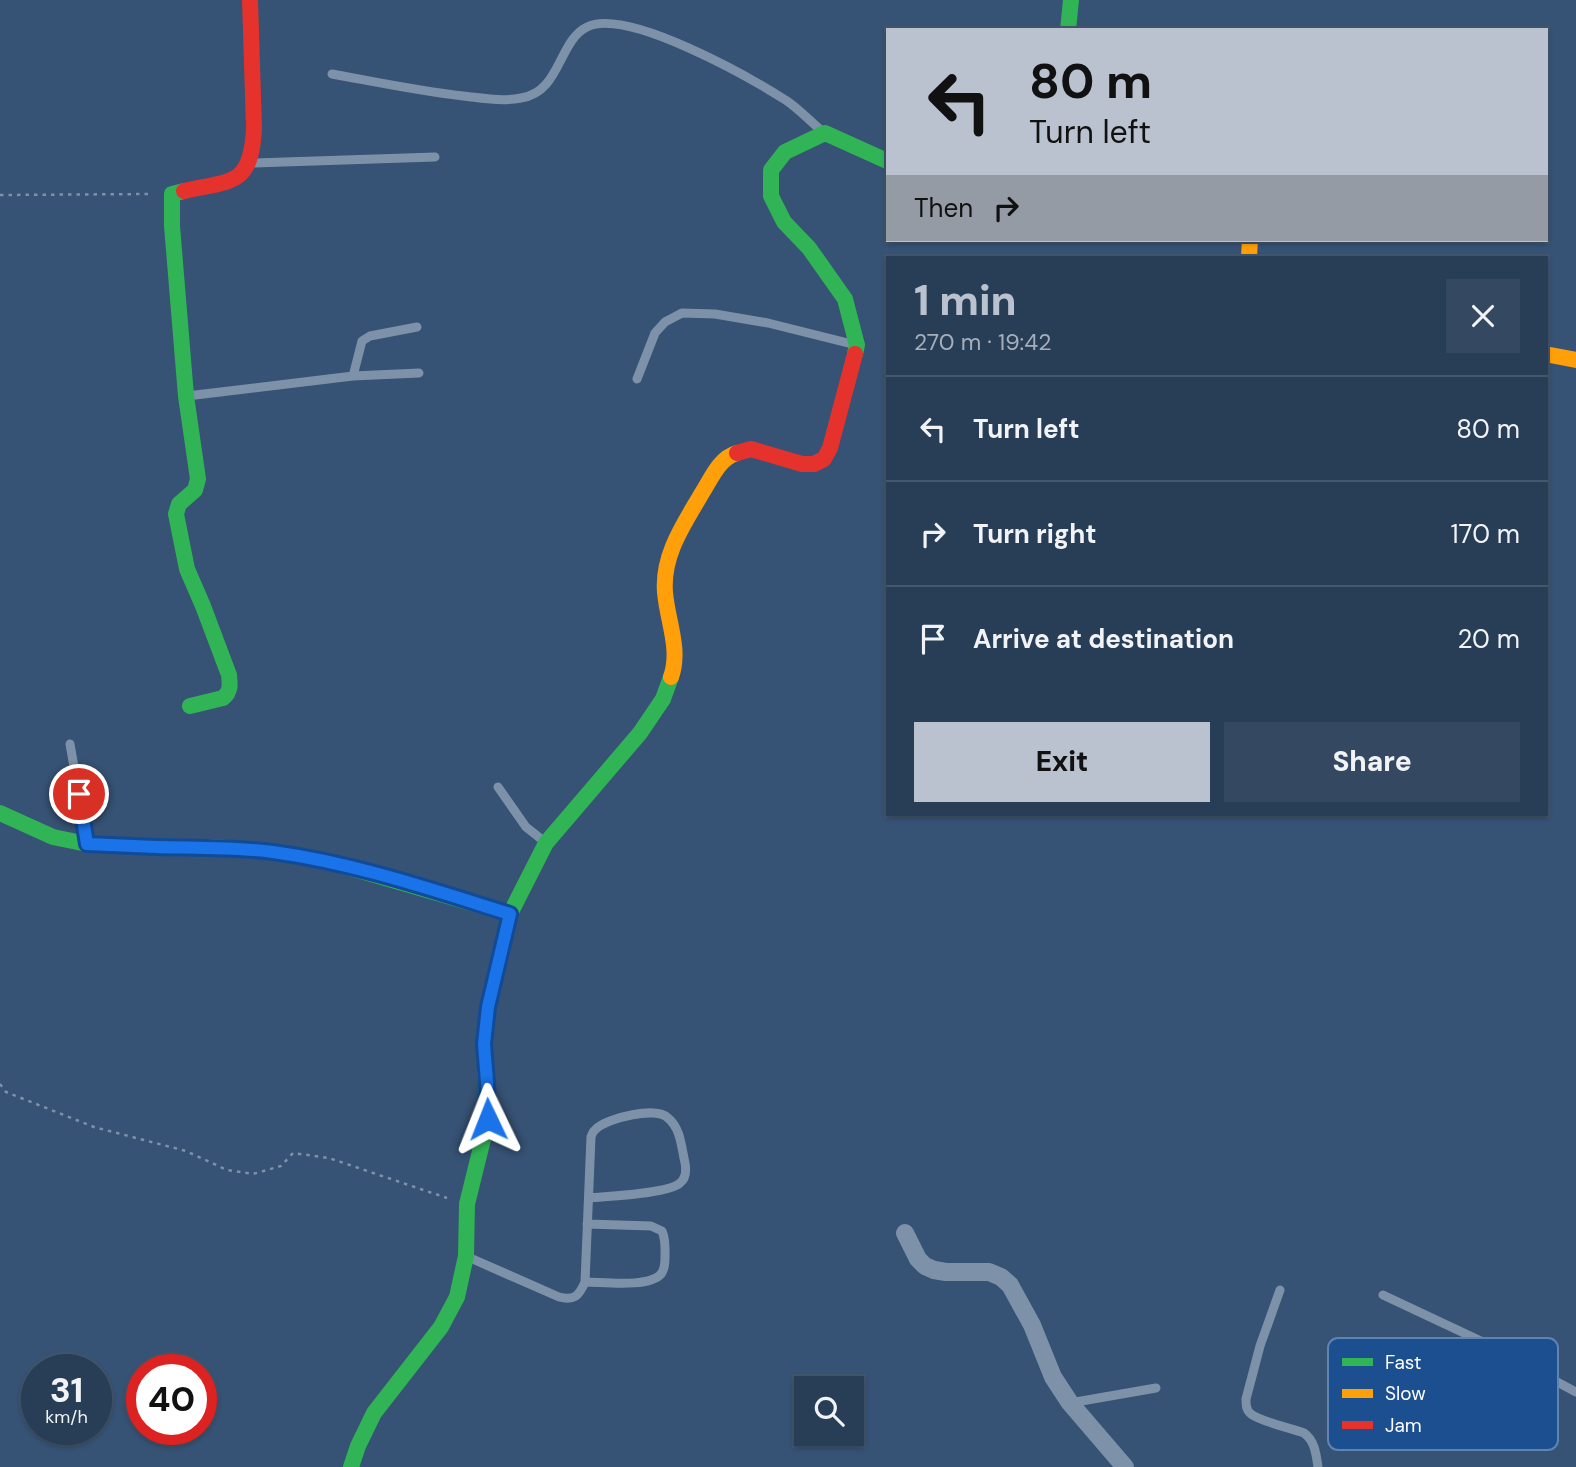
<!DOCTYPE html>
<html lang="en">
<head>
<meta charset="utf-8">
<style>
  :root { --surface:#283e57; --page:#344961; --text:#f1f3f6; --muted:#a5aeba; --line:#44576d; --accent:#b9c2ce }
  body { margin:0; font-family:"DM Sans",sans-serif; background:var(--page); color:var(--text); height:100vh; display:flex; flex-direction:column; font-size:26px; white-space:nowrap }
  * { box-sizing:border-box; margin:0 }
  p { font-size:23px; color:var(--muted) }
  .icon { flex:none; width:38px; height:38px; fill:none; stroke:currentColor; stroke-width:2; stroke-linecap:round; stroke-linejoin:round }
  .map { position:relative; flex:1; overflow:hidden }
  .side { position:absolute; left:886px; top:256px; width:662px; height:560px; display:flex; flex-direction:column; background:var(--surface); border-radius:0px; box-shadow:0 2px 5px #0004,0 0 0 2px var(--line) }
  .side>* { flex:none }
  .hud { position:absolute; left:886px; top:28px; width:662px; height:214px; border-radius:0px; box-shadow:0 2px 5px #0004,0 0 0 2px var(--line); background:#b9c2ce; color:#111; overflow:hidden }
  .controls { position:absolute; left:794px; top:1376px; display:grid; gap:14px }
  .controls a { display:grid; place-items:center; width:70px; height:70px; border-radius:0px; background:var(--surface); box-shadow:0 2px 5px #0004,0 0 0 2px var(--line); font-size:35px }
  .speed { position:absolute; left:21px; top:1354px; display:flex; gap:14px; font-size:35px; font-weight:700; text-align:center }
  .speed>* { display:grid; place-content:center; width:91px; height:91px; border-radius:50%; background:var(--surface); box-shadow:0 2px 5px #0004,0 0 0 2px var(--line); line-height:1 }
  .speed small { font-size:18px; font-weight:400 }
  .speed .limit { border:10px solid #d22; background:#fff; color:#111 }
  .pin { position:absolute; display:grid; place-items:center; width:60px; height:60px; color:#fff; margin:-30px; border:4px solid #fff; border-radius:50%; box-shadow:0 2px 7px #0007 }
  .me { position:absolute; width:77px; margin:-38px; rotate:358deg; stroke-linejoin:round; filter:drop-shadow(0 0 5px #0008) }
  .turn { display:flex; align-items:center; gap:24px; height:147px; padding:0 28px; font-size:32px }
  .turn .icon { width:91px; height:91px; stroke-width:2.5 }
  .turn b { display:block; font-size:49px; line-height:60px }
  .then { display:flex; align-items:center; height:66px; padding:0 28px; background:#0003; gap:14px; font-size:26px }
  .round { display:grid; place-items:center; flex:none; width:74px; height:74px; border-radius:0px; background:var(--page) }
  .headline { display:flex; align-items:center; justify-content:space-between; height:119px; padding:0 28px }
  h1 { font-size:42px; font-weight:800; line-height:52px; color:var(--accent) }
  .action { display:flex; gap:14px; margin-top:auto; padding:14px 28px }
  .action a { flex:1; height:80px; border-radius:0px; background:var(--accent); color:#111; font-size:28px; font-weight:800; line-height:80px; text-align:center }
  .action a+a { background:var(--page); color:var(--text) }
  ul { padding:0; list-style:none }
  li { display:flex; align-items:center; gap:21px; height:105px; padding:0 28px; border-top:2px solid var(--line) }
  li div { flex:1 }
  li b { display:block; font-size:26px }
  li em { font-style:normal }
  .map>svg:first-child { display:block }
</style>
</head>
<body>
<div class="map">
<svg width="1576" height="1467" viewBox="0 0 1576 1467">
  <rect width="100%" height="100%" fill="#365274"/>
  <g fill="none" stroke-linecap="round" stroke-linejoin="round">
    <path stroke="#7d92a8" stroke-width="2.5" stroke-dasharray="3.5 5" stroke-linecap="butt" d="M 0,195 L 151,194
      M 0,1084 L 6,1092 L 94,1127 L 186,1151 L 227,1170 L 253,1174 L 281,1166 L 293,1153 L 329,1158 L 447,1198"/>
    <path stroke="#7d92a8" stroke-width="9" d="M 332,74 C 376,82 419,91 463,96 C 482,98 502,102 521,98 C 561,92 558,41 587,27 C 627,7 751,78 787,101 C 800,110 811,122 823,132
      M 251,163 L 435,157
      M 353,376 L 362,341 L 370,336 L 417,327
      M 637,379 L 655,333 L 665,322 L 682,313 L 715,314 L 768,323 L 852,344
      M 187,396 L 353,376 L 419,373
      M 70,744 L 87,842
      M 498,787 L 526,827 L 545,842
      M 468,1257 L 559,1297 C 574,1301 579,1296 585,1282 L 591,1137 C 593,1132 592,1132 597,1128 C 609,1118 656,1106 668,1118 C 680,1128 681,1144 684,1158 C 686,1166 688,1177 680,1183 C 668,1194 608,1196 589,1198
      M 585,1282 C 603,1282 649,1288 661,1274 C 664,1270 665,1263 665,1258 C 665,1248 666,1240 662,1231 L 651,1226 L 587,1224
      M 1280,1290 L 1260,1346 L 1246,1399 C 1246,1405 1246,1410 1251,1414 C 1261,1422 1291,1428 1304,1433 C 1315,1441 1316,1454 1318,1467
      M 1383,1295 L 1483,1342 L 1576,1392
      M 1070,1403 L 1156,1388"/>
    <path stroke="#7d92a8" stroke-width="18" d="M 905,1233 L 918,1259 L 925,1266 L 934,1270 L 946,1272 L 989,1272 L 1001,1277 L 1010,1285 L 1032,1325 L 1053,1377 L 1070,1403 L 1125,1467"/>
    <path stroke="#30b455" stroke-width="16" d="M 1068,30 L 1071,0
      M 184,191 L 172,194 L 172,226 L 186,396 L 198,479 L 195,490 L 179,504 L 176,514 L 187,569 L 203,606 L 229,675 C 230,684 231,692 223,698 L 190,706
      M 855,354 L 857,345 L 845,299 L 809,248 L 784,222 L 771,196 L 771,170 L 785,152 L 825,133 L 887,161
      M 0,813 L 53,837 L 87,844 L 157,847 L 215,847 L 274,852 L 337,864 L 510,914
      M 351,1467 L 358,1446 L 374,1413 L 441,1327 L 457,1297 L 466,1256 L 467,1204 L 488,1119 L 484,1044 L 488,1007 L 510,914 L 546,843 L 640,733 L 663,699 L 671,677"/>
    <path stroke="#ff9f0a" stroke-width="16" d="M 1249,257 L 1250,240
      M 1545,354 L 1576,360
      M 671,677 C 681,649 667,620 665,592 C 662,555 684,524 702,493 C 711,479 719,458 737,453"/>
    <path stroke="#e5322d" stroke-width="16" d="M 184,191 C 233,180 251,186 254,128 L 250,0
      M 737,453 L 751,449 L 802,464 L 814,464 L 824,459 L 830,448 L 855,354"/>
  </g>
  <g fill="none" stroke-linecap="round" stroke-linejoin="round">
    <g stroke="#114b97" stroke-width="18">
      <path id="route" d="M 79,794 L 87,844 C 110,845 133,846 156,847 C 196,848 234,847 273,852 C 354,863 433,890 510,914 L 488,1007 L 484,1044 L 487,1082 L 488,1119"/>
    </g>
    <use href="#route" stroke="#1a73e8" stroke-width="12"/>
  </g>
  <rect x="1328" y="1338" width="230" height="112" rx="10" fill="#1b4f8f" stroke="#5f84b1" stroke-width="2"/>
  <rect x="1342" y="1358" width="31" height="8" fill="#30b455"/>
  <rect x="1342" y="1389" width="31" height="9" fill="#ff9f0a"/>
  <rect x="1342" y="1421" width="31" height="8" fill="#e5322d"/>
  <g font-size="19" fill="#fff">
    <text x="1385" y="1369">Fast</text>
    <text x="1385" y="1400">Slow</text>
    <text x="1385" y="1432">Jam</text>
  </g>
</svg>
<div class="controls">
<a><svg class="icon" aria-label="search" viewBox="0 0 24 24"><circle cx="10" cy="10" r="6"/><path d="M15 15l6 6"/></svg></a>
</div>
<div class="speed"><div>31<small>km/h</small></div><div class="limit">40</div></div>
<div class="pin" style="left:79px;top:794px;background:#d93025"><svg class="icon" aria-label="arrive" viewBox="0 0 24 24"><path d="M6 21V4h12l-3 4 3 4H6"/></svg></div>
<svg class="me" style="left:488px;top:1119px" viewBox="-20 -20 40 40"><path d="M0-17L14 15 0 8-14 15z" fill="#1a73e8" stroke="#fff" stroke-width="4"/></svg>
<div class="hud">
<div class="turn"><svg class="icon" aria-label="left" viewBox="0 0 24 24"><path d="M17 20v-9H6M10 6l-5 5 5 5"/></svg><div><b>80 m</b>Turn left</div></div>
<div class="then">Then<svg class="icon" aria-label="right" viewBox="0 0 24 24"><path d="M7 20v-9h11M14 6l5 5-5 5"/></svg></div>
</div>
<section class="side">
<div class="headline"><div><h1>1 min</h1><p>270 m · 19:42</p></div><a class="round"><svg class="icon" aria-label="close" viewBox="0 0 24 24"><path d="M6 6l12 12M18 6L6 18"/></svg></a></div>
<ul>
<li><svg class="icon" aria-label="left" viewBox="0 0 24 24"><path d="M17 20v-9H6M10 6l-5 5 5 5"/></svg><div><b>Turn left</b></div><em>80 m</em></li>
<li><svg class="icon" aria-label="right" viewBox="0 0 24 24"><path d="M7 20v-9h11M14 6l5 5-5 5"/></svg><div><b>Turn right</b></div><em>170 m</em></li>
<li><svg class="icon" aria-label="arrive" viewBox="0 0 24 24"><path d="M6 21V4h12l-3 4 3 4H6"/></svg><div><b>Arrive at destination</b></div><em>20 m</em></li>
</ul>
<div class="action"><a>Exit</a><a>Share</a></div>
</section>
</div>
</body>
</html>
